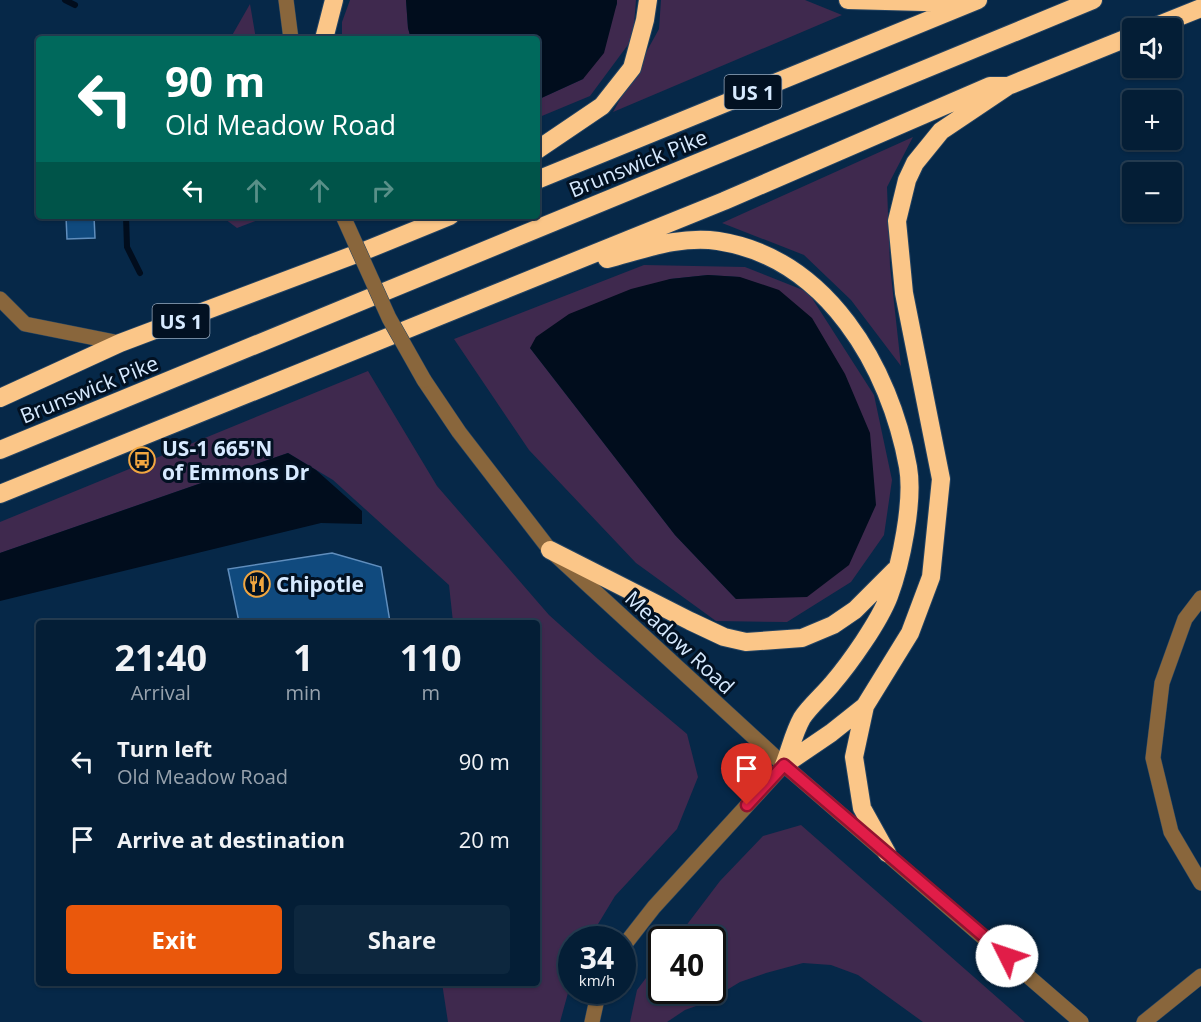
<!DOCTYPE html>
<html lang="en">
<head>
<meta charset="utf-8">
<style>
  :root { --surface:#041e36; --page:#0d273e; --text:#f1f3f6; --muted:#97a2ad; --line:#253c51; --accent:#ea580c }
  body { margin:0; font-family:"Open Sans",sans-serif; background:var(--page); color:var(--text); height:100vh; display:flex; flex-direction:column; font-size:22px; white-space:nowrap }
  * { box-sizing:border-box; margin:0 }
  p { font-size:20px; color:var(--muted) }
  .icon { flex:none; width:33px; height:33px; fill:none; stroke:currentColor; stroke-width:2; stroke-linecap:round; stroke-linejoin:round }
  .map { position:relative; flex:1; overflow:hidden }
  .sheet { position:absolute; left:36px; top:620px; width:504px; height:366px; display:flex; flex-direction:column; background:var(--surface); border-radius:6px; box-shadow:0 2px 4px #0004,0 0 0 2px var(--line) }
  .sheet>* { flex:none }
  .banner { position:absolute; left:36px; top:36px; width:504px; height:183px; border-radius:6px; box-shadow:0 2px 4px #0004,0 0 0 2px var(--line); background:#00695c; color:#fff; overflow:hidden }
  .buttons { position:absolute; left:1122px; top:18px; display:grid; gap:12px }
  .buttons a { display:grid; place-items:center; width:60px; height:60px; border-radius:6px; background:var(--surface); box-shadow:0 2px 4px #0004,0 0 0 2px var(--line); font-size:30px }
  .speed { position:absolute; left:558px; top:926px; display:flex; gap:12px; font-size:30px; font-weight:700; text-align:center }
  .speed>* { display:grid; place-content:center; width:78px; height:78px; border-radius:50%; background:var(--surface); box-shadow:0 2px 4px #0004,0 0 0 2px var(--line); line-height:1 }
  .speed small { font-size:15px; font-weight:400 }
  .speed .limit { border:3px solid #111; border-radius:9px; background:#fff; color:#111 }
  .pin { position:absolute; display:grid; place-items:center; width:51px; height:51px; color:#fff; margin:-62px -26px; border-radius:50% 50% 50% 0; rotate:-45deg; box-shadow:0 0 6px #0007 }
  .pin .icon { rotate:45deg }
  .me { position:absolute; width:66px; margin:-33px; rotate:311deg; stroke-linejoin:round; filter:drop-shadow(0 0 4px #0008) }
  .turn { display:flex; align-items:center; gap:21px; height:126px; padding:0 30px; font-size:27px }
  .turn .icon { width:78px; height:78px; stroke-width:2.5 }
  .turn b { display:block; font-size:42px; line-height:51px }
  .lanes { display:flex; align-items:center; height:57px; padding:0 30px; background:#0003; justify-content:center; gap:30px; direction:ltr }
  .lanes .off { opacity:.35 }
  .eta { display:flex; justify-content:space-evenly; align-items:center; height:102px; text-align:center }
  .eta b { font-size:36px; font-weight:700; line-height:42px }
  .primary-button { display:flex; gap:12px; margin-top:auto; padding:12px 30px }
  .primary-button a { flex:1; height:69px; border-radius:6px; background:var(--accent); color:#fff; font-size:24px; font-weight:700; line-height:69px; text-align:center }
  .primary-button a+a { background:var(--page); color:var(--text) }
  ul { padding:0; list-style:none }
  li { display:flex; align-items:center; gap:18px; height:78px; padding:0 30px }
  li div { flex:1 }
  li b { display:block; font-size:22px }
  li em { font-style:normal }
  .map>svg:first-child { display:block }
</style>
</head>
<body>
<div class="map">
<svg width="1201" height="1022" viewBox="0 0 1201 1022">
  <rect width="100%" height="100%" fill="#062848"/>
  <path fill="#3f294e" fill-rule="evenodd" d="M 350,0 L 406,0 L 408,28 L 411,39 L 342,39 L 342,22 Z
    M 617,0 L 636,0 L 633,38 L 590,96 L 537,118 L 537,100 L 583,79 L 617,4 Z
    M 661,0 L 805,0 L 842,15 L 613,112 L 659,29 Z
    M 250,4 L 256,39 L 230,39 Z
    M 913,137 L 887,187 L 890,266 L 901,366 L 851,300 L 804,255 L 722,223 Z
    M 221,216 L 268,216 L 237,228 Z
    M 644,265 L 745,267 L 808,292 L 874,395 L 892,480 L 884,535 L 851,582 L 787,622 L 716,621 L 636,563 L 529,450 L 454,339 ZM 708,275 L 740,277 L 736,599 L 675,535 L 530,348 L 670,279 Z
    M 368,371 L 437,486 L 549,615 L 598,659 L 687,734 L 698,777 L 677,829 L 615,896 L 589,939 L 572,939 L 571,982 L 560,1022 L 448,1022 L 442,983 L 537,982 L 537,622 L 453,622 L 449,585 L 333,480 L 288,453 L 0,553 L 0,522 Z
    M 801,825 L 1025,1022 L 923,1022 L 858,975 L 831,965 L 803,963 L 766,973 L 740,982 L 707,1002 L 685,1010 L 667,1022 L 630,1022 L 637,990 L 661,958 L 662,990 L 712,990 L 712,939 L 676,939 L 720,881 L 763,836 Z"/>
  <path fill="#010d1d" d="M 406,0 L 617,0 L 617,3 L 604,53 L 583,79 L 537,100 L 537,39 L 411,39 L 408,28 Z
    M 708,275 L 740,277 L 779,290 L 812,318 L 845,374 L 870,433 L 876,505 L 849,565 L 807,597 L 736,599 L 675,535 L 530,348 L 536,337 L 569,314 L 631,289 L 670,279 Z
    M 288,453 L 316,470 L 362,511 L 362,524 L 321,523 L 0,601 L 0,553 Z"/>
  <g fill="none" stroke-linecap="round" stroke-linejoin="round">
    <path stroke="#010d1d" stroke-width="6" d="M 65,0 L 75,5
      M 126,216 L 127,247 L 140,273"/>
  </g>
  <path fill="#104a7e" stroke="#608ebd" stroke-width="1.5" d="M 66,216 L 94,216 L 95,238 L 67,239 Z
    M 332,553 L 381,567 L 390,622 L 239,622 L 228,569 Z"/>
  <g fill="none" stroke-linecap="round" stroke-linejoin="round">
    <g stroke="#234362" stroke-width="16">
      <path id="minor" d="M 286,0 L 291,39
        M 0,299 L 25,324 L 120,343
        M 424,380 L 459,432 L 550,550 L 784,765 L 1081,1022
        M 1201,598 L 1185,619 L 1162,683 L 1153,758 L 1171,832 L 1201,883
        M 622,948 L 654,907 L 784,765
        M 592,1022 L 599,990
        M 1144,1022 L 1201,976"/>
    </g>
    <g stroke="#234362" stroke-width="20">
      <path id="highway" d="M 848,0 L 961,3
        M 1151,28 L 1201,8
        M 324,39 L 334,0
        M 537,150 L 602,106 L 632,68 L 645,20 L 648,0
        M 537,180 L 978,0
        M 607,259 C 642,250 681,235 718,241 C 827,258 890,367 908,467 C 914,501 901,564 889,596 C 879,622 850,663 832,684 C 823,695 810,706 802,718 C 794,732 790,750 784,765
        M 0,398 L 120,343 L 364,251 L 450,216
        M 0,450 L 1093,0
        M 0,494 L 724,201 L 990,86 L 1008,86
        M 550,550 L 690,621 L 724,637 L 746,642 L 802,638 L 833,625 L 855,610 L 895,570
        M 865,706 L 854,757 L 862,808 L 887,853
        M 784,765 L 831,733 L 865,706 L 910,633 L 931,577 L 941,479 L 904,293 L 897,221 L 907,180 L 915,163 L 941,131 L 1008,86 L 1132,36"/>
    </g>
    <use href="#minor" stroke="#89663c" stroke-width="15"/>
    <use href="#highway" stroke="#fbc688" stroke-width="18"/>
    <g stroke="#234362" stroke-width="16" stroke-linecap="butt">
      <path id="minor-bridge" d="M 343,216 L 389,318 L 424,380"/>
    </g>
    <use href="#minor-bridge" stroke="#89663c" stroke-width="15"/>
  </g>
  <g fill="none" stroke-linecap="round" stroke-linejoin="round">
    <g stroke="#92132f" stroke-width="15">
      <path id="route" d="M 747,805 L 784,765 L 1007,956"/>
    </g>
    <use href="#route" stroke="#e11d48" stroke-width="10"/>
  </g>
  <defs>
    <g id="bus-ring" transform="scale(1.35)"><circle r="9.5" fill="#021122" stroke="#f1a640" stroke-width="1.5"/><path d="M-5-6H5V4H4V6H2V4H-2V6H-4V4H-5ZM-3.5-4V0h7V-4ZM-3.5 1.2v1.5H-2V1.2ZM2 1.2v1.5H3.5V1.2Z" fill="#f1a640"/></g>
    <g id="restaurant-ring" transform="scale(1.35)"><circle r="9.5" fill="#021122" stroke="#f1a640" stroke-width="1.5"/><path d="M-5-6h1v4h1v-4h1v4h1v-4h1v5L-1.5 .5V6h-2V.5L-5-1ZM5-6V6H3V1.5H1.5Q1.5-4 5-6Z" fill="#f1a640"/></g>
  </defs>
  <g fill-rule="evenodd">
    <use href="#bus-ring" x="142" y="460"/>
    <use href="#restaurant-ring" x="257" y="584"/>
  </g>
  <g text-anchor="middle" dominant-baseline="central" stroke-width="6" stroke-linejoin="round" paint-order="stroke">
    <g fill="#021122" stroke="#97a9bd" stroke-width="1.5">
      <rect x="724.5" y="75" width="57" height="34" rx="4.5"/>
      <rect x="152.5" y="304" width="57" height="34" rx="4.5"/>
    </g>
    <g font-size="20" font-weight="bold" fill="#d7eaff">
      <text x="753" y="92">US 1</text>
      <text x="181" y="321">US 1</text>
    </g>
    <g font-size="21" fill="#d7eaff" stroke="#021122">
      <text transform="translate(638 163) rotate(-22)">Brunswick Pike</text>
      <text transform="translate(89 389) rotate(-22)">Brunswick Pike</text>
      <text transform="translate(680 642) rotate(43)">Meadow Road</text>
    </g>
    <g font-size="21" font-weight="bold" fill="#d7eaff" stroke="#021122" text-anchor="start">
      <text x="162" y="448">US-1 665'N<tspan x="162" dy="24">of Emmons Dr</tspan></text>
      <text x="276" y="584">Chipotle</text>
    </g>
  </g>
</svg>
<div class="buttons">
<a><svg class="icon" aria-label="sound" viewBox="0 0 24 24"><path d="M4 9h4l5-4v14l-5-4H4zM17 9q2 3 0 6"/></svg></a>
<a>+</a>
<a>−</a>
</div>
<div class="speed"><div>34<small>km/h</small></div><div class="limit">40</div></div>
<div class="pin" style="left:747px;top:805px;background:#d93025"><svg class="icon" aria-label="arrive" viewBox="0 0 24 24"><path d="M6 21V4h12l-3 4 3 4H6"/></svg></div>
<svg class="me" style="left:1007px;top:956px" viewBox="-20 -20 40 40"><circle r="19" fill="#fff"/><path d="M0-13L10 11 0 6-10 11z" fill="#e11d48"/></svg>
<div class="banner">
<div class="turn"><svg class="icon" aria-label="left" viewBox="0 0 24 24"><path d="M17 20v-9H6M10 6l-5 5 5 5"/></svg><div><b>90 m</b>Old Meadow Road</div></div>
<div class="lanes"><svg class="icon" aria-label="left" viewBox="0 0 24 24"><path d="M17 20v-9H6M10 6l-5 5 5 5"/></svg><svg class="icon off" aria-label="ahead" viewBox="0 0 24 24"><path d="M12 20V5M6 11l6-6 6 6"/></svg><svg class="icon off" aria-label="ahead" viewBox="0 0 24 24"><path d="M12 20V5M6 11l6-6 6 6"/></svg><svg class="icon off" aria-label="right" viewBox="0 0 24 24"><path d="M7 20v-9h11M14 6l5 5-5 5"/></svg></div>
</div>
<section class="sheet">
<div class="eta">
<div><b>21:40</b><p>Arrival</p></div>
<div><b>1</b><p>min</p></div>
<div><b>110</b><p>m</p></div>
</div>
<ul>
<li><svg class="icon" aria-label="left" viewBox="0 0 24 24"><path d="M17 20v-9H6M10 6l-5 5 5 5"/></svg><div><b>Turn left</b><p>Old Meadow Road</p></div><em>90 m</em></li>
<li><svg class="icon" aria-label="arrive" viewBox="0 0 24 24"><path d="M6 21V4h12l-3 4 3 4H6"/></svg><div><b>Arrive at destination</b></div><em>20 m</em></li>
</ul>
<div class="primary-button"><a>Exit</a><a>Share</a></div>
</section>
</div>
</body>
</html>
